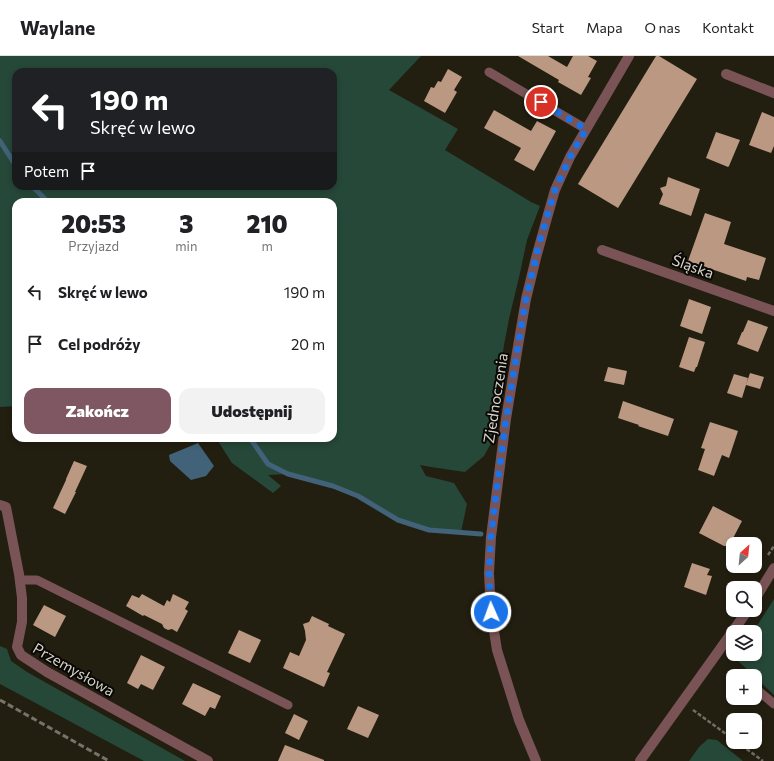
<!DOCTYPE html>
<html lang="pl">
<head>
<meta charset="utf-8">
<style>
  :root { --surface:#fff; --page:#f2f2f2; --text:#202124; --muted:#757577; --line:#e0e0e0; --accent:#7e5763 }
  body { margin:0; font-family:Commissioner,sans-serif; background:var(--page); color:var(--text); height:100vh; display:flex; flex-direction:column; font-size:15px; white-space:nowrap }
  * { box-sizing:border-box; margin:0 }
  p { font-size:13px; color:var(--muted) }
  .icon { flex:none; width:22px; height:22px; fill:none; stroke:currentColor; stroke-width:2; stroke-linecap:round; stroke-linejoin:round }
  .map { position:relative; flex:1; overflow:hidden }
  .side { position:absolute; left:12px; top:142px; width:325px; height:244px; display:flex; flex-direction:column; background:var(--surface); border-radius:12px; box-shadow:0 2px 6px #0003 }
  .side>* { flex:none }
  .hud { position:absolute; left:12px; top:12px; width:325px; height:122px; border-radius:12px; box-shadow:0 2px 6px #0003; background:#202124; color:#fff; overflow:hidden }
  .needle { width:26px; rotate:27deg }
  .fabs { position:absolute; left:726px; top:481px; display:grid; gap:8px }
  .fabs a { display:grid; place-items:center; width:36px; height:36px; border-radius:8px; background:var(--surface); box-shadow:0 2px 6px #0003; font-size:20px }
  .pin { position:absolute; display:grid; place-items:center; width:34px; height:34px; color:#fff; margin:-17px; border:2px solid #fff; border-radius:50%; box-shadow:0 1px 4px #0007 }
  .me { position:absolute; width:44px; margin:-22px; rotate:358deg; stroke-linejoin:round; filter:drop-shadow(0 0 3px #0008) }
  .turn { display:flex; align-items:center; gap:14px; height:84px; padding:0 12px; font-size:18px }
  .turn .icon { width:52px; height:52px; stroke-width:2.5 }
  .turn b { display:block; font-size:28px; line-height:34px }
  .then { display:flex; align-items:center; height:38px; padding:0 12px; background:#0003; gap:8px; font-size:15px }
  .eta { display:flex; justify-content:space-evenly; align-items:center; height:68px; text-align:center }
  .eta b { font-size:24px; font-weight:800; line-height:28px }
  .action { display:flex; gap:8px; margin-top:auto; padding:8px 12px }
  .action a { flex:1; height:46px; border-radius:12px; background:var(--accent); color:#fff; font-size:16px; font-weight:800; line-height:46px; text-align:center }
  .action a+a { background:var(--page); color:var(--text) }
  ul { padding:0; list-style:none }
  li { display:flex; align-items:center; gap:12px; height:52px; padding:0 12px }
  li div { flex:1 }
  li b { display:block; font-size:15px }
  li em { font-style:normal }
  header { display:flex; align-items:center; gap:24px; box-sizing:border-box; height:56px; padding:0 20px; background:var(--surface); border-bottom:1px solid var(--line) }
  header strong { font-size:19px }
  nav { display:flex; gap:22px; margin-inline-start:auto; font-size:14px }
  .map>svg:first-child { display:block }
</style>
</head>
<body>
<header>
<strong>Waylane</strong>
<nav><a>Start</a><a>Mapa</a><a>O nas</a><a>Kontakt</a></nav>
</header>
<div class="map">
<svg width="774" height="705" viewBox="0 0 774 705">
  <rect width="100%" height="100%" fill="#221e10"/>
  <path fill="#264839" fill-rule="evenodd" d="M 0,0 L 421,0 L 389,34 L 458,73 L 445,94 L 531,146 L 540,150 L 527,184 L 520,217 L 509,263 L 504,289 L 490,389 L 484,400 L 465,416 L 431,411 L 420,409 L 426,420 L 454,427 L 467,448 L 461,476 L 429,474 L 398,464 L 358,440 L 333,430 L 288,418 L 268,419 L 281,430 L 273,437 L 232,407 L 216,382 L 333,382 L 333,146 L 16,146 L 16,350 L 0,351 ZM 16,16 L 333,16 L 333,130 L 16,130 Z
    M 774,543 L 774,639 L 755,621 L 755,620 L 754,620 L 736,603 L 739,598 L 755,598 L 755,576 L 753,576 Z
    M 0,590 L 7,593 L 11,605 L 27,616 L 185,705 L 144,705 L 0,628 Z
    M 708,683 L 717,684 L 743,705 L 689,705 L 699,691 Z"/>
  <path fill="#416279" d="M 198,387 L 214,410 L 206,420 L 191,424 L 170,405 L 169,399 Z"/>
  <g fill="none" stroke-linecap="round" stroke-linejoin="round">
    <path stroke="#416279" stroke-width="5" d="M 0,85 L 16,110
      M 32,130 L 48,146
      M 250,382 L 268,408 L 288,418 L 333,430 L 358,440 L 398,464 L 429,474 L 481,478"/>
  </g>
  <path fill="#bb9881" d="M 518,0 L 548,0 L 567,11 L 573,0 L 588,0 L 597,5 L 588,21 L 591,22 L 581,39 L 558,26 L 559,24 Z
    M 656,0 L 659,0 L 697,23 L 618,152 L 578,128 Z
    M 448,13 L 462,21 L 454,34 L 457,36 L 445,57 L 424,45 L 431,31 L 434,32 L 438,25 L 441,26 Z
    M 494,54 L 531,75 L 537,65 L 556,75 L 534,115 L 514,104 L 521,92 L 484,72 Z
    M 762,56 L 774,61 L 774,90 L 771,97 L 749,89 Z
    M 716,76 L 740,84 L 729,110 L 728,111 L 706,102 Z
    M 668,121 L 700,133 L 691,160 L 659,148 L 663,138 L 660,132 L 666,130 Z
    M 705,157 L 731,166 L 724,188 L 766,202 L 759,224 L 747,221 L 746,225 L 688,205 Z
    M 689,243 L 711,251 L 702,278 L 680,270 Z
    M 748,264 L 768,271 L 758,296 L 737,288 L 742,276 L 743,276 Z
    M 689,281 L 705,286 L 697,311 L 696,311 L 694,316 L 679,311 Z
    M 608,311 L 627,315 L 624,329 L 604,325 Z
    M 750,317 L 764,321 L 760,333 L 746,329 L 742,342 L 727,337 L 734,318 L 748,322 L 746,329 Z
    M 623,345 L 674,363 L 668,380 L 638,370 L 639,369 L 618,362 Z
    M 710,366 L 738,375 L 729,402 L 722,399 L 714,420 L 698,414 L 705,393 L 701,392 Z
    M 74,405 L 87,410 L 75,436 L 76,436 L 65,458 L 53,452 L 66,424 L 66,423 Z
    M 713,450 L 742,465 L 729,490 L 724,490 L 699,477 Z
    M 692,507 L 710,513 L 707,519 L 712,520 L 706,539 L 684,531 Z
    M 142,538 L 164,550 L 167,544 L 170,546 L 173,538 L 189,546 L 185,553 L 188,555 L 177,576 L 172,573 L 168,574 L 164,572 L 162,568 L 144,559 L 143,560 L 126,550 L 132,539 L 139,542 Z
    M 44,549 L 66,560 L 55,581 L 33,569 Z
    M 312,560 L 329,568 L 328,570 L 345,578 L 327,616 L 330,617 L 324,631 L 283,612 L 290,596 L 299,600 L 306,584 L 305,575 L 303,568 L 309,566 Z
    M 239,574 L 261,584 L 250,607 L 228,597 Z
    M 141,599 L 165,611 L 153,634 L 141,628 L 138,633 L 127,627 Z
    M 193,627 L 221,640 L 215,653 L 210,651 L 205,660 L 182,648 Z
    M 358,650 L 379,659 L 368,682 L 347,673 Z
    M 294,658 L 308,665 L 299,684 L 285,677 Z
    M 285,689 L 324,704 L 324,705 L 278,705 Z"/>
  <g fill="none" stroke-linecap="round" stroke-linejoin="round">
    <path stroke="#716e62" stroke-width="2.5" stroke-dasharray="4 2" stroke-linecap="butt" d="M 768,499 L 774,490
      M 693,654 L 733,683
      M 737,686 L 763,705"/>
    <path stroke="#795355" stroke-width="9" d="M 489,16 L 586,73
      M 20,524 L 37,524 L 288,649
      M 738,618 L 740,620
      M 755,632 L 774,648"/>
    <path stroke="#795355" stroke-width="10" d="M 726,18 L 774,37
      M 602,194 L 774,255
      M 0,449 L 6,451 L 19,518 L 22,542 L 22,566 L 17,591 L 21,599 L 47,616 L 208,705
      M 536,705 L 519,664 L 497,594 L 491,556 L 489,517 L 491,481 L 506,363 L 519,284 L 526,243 L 536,202 L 547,162 L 555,134 L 570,101 L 629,0"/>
    <path stroke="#795355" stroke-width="10" d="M 755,543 L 774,512
      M 640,705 L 748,554"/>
    <path stroke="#777368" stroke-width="3" stroke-dasharray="6 3" stroke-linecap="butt" d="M 0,644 L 109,705"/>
  </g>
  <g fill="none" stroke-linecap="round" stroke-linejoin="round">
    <path stroke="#1a73e8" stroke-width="7" stroke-dasharray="0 12.6" d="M 491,556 L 489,517 L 491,481 L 495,446 L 506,364 L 519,284 L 526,243 L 539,188 L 555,134 L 570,101 L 586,73 L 541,46"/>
  </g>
  <g text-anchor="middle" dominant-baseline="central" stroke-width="4" stroke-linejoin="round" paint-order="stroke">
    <g font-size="15" fill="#d6d3ca" stroke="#0a0804">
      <text transform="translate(693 210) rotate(20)">Śląska</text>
      <text transform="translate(495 342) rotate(-81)">Zjednoczenia</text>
      <text transform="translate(74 613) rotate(30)">Przemysłowa</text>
    </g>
  </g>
</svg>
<div class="fabs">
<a><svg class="needle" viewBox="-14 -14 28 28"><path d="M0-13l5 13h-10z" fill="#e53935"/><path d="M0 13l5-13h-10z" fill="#757577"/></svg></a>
<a><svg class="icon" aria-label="search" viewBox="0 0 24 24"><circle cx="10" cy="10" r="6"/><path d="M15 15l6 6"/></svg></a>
<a><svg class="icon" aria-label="layers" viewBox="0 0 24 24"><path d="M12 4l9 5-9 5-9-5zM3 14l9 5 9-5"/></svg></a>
<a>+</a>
<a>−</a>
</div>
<div class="pin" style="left:541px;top:46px;background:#d93025"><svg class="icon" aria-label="arrive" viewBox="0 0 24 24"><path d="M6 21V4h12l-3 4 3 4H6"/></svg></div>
<svg class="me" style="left:491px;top:556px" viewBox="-20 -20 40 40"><circle r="17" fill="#1a73e8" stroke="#fff" stroke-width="3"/><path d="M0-11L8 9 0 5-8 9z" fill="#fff"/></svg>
<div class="hud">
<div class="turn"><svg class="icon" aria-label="left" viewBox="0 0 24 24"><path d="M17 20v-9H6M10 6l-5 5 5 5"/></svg><div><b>190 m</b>Skręć w lewo</div></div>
<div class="then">Potem<svg class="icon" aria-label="arrive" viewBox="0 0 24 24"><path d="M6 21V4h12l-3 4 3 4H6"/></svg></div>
</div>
<section class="side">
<div class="eta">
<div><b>20:53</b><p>Przyjazd</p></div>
<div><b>3</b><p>min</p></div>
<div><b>210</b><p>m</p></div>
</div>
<ul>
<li><svg class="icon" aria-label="left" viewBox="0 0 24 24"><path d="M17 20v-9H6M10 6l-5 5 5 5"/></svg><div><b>Skręć w lewo</b></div><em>190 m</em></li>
<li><svg class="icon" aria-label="arrive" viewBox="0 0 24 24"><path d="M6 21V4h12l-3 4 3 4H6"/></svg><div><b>Cel podróży</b></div><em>20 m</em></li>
</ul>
<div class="action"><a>Zakończ</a><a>Udostępnij</a></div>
</section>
</div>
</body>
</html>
